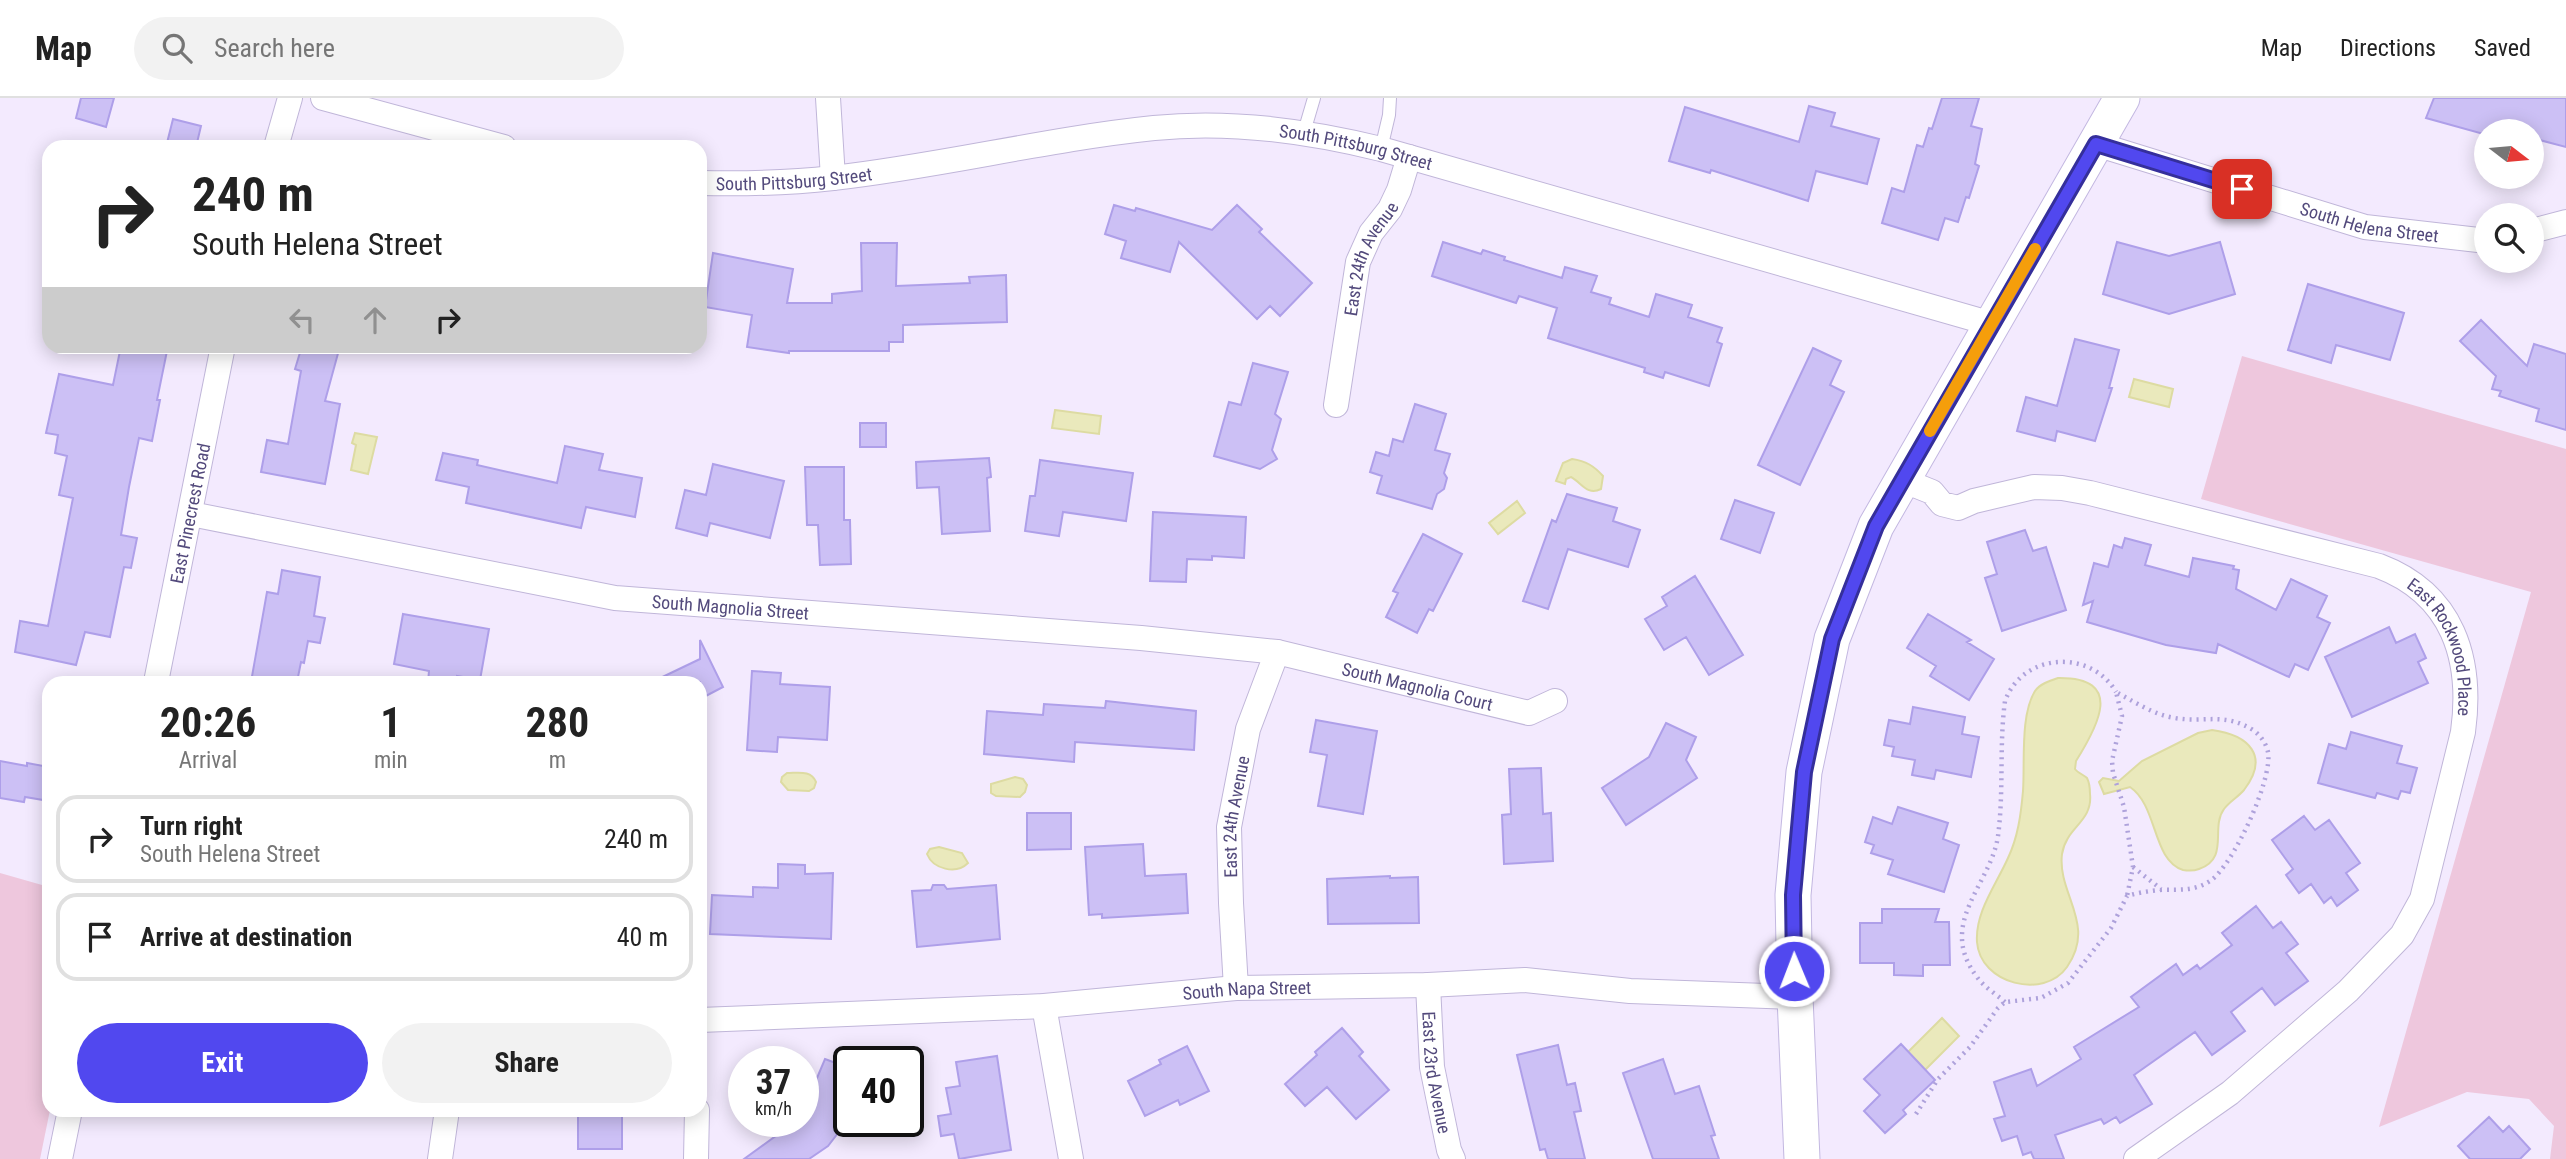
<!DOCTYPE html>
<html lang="en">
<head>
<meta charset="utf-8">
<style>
  :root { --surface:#fff; --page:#f2f2f2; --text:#222; --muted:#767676; --line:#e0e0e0; --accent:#5148ef }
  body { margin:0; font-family:"Roboto Condensed",sans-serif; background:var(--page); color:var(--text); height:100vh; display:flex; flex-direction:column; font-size:26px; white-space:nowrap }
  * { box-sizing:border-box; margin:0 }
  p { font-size:23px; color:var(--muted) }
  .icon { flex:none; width:38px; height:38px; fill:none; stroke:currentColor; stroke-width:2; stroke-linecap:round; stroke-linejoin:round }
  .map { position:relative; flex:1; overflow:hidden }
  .panel { position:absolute; left:42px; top:578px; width:665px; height:441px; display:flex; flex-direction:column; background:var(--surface); border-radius:21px; box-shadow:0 4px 18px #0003 }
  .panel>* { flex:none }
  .banner { position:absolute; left:42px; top:42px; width:665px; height:214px; border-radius:21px; box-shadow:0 4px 18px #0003; background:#fff; color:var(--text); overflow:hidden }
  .needle { width:46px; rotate:106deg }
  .tools { position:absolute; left:2474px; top:21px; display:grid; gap:14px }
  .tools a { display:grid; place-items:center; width:70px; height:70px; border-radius:50%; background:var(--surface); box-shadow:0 4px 18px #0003; font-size:35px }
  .speed { position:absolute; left:728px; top:948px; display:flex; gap:14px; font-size:35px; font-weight:700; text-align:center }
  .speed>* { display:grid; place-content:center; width:91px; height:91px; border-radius:50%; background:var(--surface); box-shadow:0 4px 18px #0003; line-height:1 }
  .speed small { font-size:18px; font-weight:400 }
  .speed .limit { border:4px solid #111; border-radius:10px; background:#fff; color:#111 }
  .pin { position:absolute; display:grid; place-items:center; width:60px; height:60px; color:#fff; margin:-30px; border-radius:14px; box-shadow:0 4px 10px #0006 }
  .me { position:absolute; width:77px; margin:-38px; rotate:359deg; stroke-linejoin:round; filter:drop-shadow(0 0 5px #0008) }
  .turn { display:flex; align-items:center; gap:24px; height:147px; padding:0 35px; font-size:32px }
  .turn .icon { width:91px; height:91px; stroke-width:2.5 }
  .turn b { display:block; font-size:49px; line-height:60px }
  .lanes { display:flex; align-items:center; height:66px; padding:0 35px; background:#0003; justify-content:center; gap:35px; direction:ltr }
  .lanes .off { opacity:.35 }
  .eta { display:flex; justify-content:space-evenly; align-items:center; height:119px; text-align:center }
  .eta b { font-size:42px; font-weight:700; line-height:49px }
  .button { display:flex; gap:14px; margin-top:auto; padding:14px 35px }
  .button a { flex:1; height:80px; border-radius:42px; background:var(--accent); color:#fff; font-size:28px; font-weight:700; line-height:80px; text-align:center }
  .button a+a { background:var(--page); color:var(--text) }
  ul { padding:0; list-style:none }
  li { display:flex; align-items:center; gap:21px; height:88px; margin:0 14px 10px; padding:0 21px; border:4px solid var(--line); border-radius:21px }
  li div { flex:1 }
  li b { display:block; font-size:26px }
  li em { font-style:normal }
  header { display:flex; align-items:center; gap:42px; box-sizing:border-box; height:98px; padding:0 35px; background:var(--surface); border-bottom:2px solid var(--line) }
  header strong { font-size:33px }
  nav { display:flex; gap:38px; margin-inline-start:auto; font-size:24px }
  .search { width:490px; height:63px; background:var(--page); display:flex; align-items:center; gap:18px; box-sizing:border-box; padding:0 24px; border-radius:38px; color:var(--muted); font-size:26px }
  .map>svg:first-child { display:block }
</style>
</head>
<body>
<header>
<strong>Map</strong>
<div class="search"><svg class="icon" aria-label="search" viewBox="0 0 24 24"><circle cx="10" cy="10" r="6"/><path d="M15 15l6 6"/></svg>Search here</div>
<nav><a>Map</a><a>Directions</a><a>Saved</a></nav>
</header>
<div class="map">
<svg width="2566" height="1061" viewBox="0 0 2566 1061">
  <rect width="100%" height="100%" fill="#f3eafe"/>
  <path fill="#eec7dd" d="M 2242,258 L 2566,351 L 2566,1061 L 2550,1061 L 2554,1028 L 2529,1001 L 2467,994 L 2379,1029 L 2531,494 L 2201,401 Z
    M 0,775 L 49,789 L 50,1012 L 40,1061 L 0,1061 Z"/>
  <path fill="#eae9bc" stroke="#dddba2" stroke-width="2" d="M 2134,281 L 2173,291 L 2169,309 L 2129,299 Z
    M 1055,312 L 1101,318 L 1099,336 L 1052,330 Z
    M 355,335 L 377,339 L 368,376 L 351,372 L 356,347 L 352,345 Z
    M 1572,361 C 1586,363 1594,368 1603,378 L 1601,391 C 1587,398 1582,385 1571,379 L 1566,381 L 1565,386 L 1556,383 L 1563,365 Z
    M 1517,403 L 1525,415 L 1498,436 L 1489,425 Z
    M 2058,580 C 2125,579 2098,628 2076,663 L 2075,671 C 2078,675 2084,677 2087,680 C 2089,684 2090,691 2090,696 C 2093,724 2066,729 2062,756 C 2057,796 2097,826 2067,869 C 2044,902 1980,886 1977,844 C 1975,814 1996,787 2008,760 C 2018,739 2021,716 2023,693 C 2025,665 2020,617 2035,593 C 2040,586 2049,583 2058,580 Z
    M 2212,632 C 2249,637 2270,658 2244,692 C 2238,699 2229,704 2224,711 C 2210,730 2230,760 2199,771 C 2194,773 2189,773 2183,772 C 2152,762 2158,708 2130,689 L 2104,696 L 2099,684 L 2103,680 L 2119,683 L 2142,663 L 2198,635 Z
    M 787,675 C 799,675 811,672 816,684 L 814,690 L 809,693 L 788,692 L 781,684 L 782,679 Z
    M 1015,679 L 1023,681 L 1027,687 L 1025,694 L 1020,699 L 996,698 L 991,695 L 991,686 Z
    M 939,749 L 962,755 L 968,765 C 956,777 933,771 927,756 L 930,751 Z
    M 1942,920 L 1959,938 L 1925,972 L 1908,954 Z"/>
  <path fill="#ccc0f5" stroke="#ae9fe9" stroke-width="2" d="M 81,0 L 114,0 L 106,29 L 76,20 Z
    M 1942,0 L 1979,0 L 1971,28 L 1982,31 L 1975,66 L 1979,68 L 1969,100 L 1966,99 L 1958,124 L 1945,120 L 1938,142 L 1882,125 L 1892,90 L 1904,94 L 1917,47 L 1923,49 L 1929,30 L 1932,31 Z
    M 2434,0 L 2566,0 L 2566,49 L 2532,40 L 2532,33 L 2487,33 L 2487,37 L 2426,20 Z
    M 1809,8 L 1835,15 L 1831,28 L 1879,41 L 1867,86 L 1816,73 L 1808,103 L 1711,72 L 1710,75 L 1669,63 L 1685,9 L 1799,44 Z
    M 173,21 L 201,28 L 196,49 L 166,49 Z
    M 1114,107 L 1135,113 L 1136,110 L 1212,132 L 1237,107 L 1262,131 L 1259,134 L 1312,185 L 1280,218 L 1270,208 L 1257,221 L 1179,144 L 1170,174 L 1121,160 L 1126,143 L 1105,136 Z
    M 1443,144 L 1481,156 L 1483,152 L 1505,159 L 1504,162 L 1562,180 L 1565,169 L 1597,178 L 1591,194 L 1611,200 L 1609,206 L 1649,219 L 1656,196 L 1692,207 L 1688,219 L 1722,230 L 1717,244 L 1722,246 L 1709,288 L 1665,274 L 1663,280 L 1644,274 L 1645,270 L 1548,240 L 1557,210 L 1519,198 L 1516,205 L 1432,178 Z
    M 2117,144 L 2169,158 L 2220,144 L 2235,196 L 2169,216 L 2103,196 Z
    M 861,145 L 897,145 L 896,188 L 970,185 L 969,179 L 1006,177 L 1007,224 L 903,227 L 903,244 L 889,244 L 889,253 L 789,253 L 789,255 L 747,249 L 752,217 L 705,209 L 713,155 L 793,171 L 787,205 L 832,205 L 832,196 L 862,193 Z
    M 2308,186 L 2404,215 L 2390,262 L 2336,247 L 2331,265 L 2288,252 Z
    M 2481,222 L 2527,268 L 2534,246 L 2566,256 L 2566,332 L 2536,323 L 2539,311 L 2499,298 L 2501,293 L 2492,291 L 2496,278 L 2460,243 Z
    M 2075,241 L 2119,252 L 2109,290 L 2112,290 L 2095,343 L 2057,333 L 2055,343 L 2017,333 L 2026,299 L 2057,308 Z
    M 121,248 L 168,248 L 157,302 L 160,302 L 152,343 L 139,340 L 129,389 L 121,437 L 137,440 L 131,470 L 124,469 L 110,539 L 85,534 L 76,567 L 15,554 L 20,523 L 48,528 L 73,400 L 59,397 L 67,358 L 55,355 L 58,337 L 46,335 L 59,276 L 113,287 Z
    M 302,248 L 340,248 L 325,303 L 340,306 L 325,386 L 261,374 L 267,342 L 288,346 L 301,273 L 295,271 Z
    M 1813,250 L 1841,263 L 1830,287 L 1844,294 L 1800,387 L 1758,367 Z
    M 1253,265 L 1288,274 L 1275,316 L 1281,321 L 1272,352 L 1277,361 L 1260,371 L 1214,358 L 1229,304 L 1241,307 Z
    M 1415,306 L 1446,316 L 1435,352 L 1450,356 L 1444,375 L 1447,380 L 1444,391 L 1437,396 L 1432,411 L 1377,395 L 1382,378 L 1370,374 L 1376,354 L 1389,358 L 1393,341 L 1403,344 Z
    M 860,325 L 886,325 L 886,349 L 860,349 Z
    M 565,348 L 603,356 L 599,372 L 642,380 L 635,419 L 586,409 L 581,430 L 466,405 L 469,389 L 436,382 L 443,355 L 478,362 L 477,367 L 557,385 Z
    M 989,360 L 991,379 L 987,380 L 990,433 L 942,436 L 939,389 L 917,390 L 916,364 Z
    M 1040,362 L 1133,375 L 1126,423 L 1063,414 L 1059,438 L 1025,433 L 1030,398 L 1035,398 Z
    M 713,366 L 784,383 L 770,440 L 710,425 L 707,438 L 676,430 L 685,392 L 706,397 Z
    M 805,369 L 844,369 L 844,422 L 850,422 L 851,466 L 820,467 L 818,427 L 807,427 Z
    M 1567,396 L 1617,410 L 1613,423 L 1640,432 L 1628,469 L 1568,451 L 1548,511 L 1523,503 L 1552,422 L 1556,424 Z
    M 1735,402 L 1774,415 L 1760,455 L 1721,441 Z
    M 1153,414 L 1246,419 L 1244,460 L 1212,458 L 1212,462 L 1187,461 L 1186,484 L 1150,483 Z
    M 2025,432 L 2033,453 L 2046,449 L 2066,512 L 2002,533 L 1985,480 L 1997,476 L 1987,444 Z
    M 1423,436 L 1462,456 L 1433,513 L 1429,511 L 1417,535 L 1386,519 L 1398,495 L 1393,493 Z
    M 2125,440 L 2151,447 L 2145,467 L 2189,479 L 2193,460 L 2234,468 L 2233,471 L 2239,472 L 2236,491 L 2276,512 L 2291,481 L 2327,498 L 2317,519 L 2330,525 L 2308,572 L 2295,566 L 2289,579 L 2218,546 L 2216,555 L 2166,547 L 2087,524 L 2093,503 L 2083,507 L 2094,465 L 2108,469 L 2114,447 L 2122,450 Z
    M 282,472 L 320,479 L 314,518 L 325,520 L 320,545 L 308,543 L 304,565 L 301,564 L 297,584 L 251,584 L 267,494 L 278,496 Z
    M 1695,478 L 1743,557 L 1709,577 L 1686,539 L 1664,552 L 1645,521 L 1667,508 L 1662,499 Z
    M 403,516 L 489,531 L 480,582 L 457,578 L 456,584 L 428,584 L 429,573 L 394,566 Z
    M 1928,516 L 1971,542 L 1967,544 L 1994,561 L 1969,602 L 1930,578 L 1936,568 L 1907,550 Z
    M 2389,529 L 2396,545 L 2415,536 L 2426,560 L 2418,564 L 2428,585 L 2352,619 L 2325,559 Z
    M 700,542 L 723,589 L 700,601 L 700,584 L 652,584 L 700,561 Z
    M 752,573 L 781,575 L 780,586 L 830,589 L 827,642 L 778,639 L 777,654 L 747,652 Z
    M 1106,603 L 1196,613 L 1194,652 L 1075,644 L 1074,664 L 984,656 L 987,613 L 1043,617 L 1044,606 L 1105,610 Z
    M 1913,609 L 1965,619 L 1962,636 L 1979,639 L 1971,679 L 1936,672 L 1934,681 L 1912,677 L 1915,662 L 1892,658 L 1894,649 L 1884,647 L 1889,622 L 1910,626 Z
    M 1316,622 L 1377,633 L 1363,716 L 1318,708 L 1327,657 L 1310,654 Z
    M 1666,625 L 1696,639 L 1686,662 L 1697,680 L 1626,727 L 1602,690 L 1649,659 Z
    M 2351,634 L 2402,648 L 2397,665 L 2417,670 L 2410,695 L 2401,693 L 2398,701 L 2377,695 L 2375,700 L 2318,685 L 2329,646 L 2346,651 Z
    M 0,663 L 27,668 L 27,665 L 49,669 L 49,703 L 25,699 L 24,704 L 0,700 Z
    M 1541,670 L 1543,716 L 1551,715 L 1553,763 L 1504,766 L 1502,717 L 1511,716 L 1509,671 Z
    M 1898,709 L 1948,725 L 1943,741 L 1959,747 L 1944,794 L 1888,776 L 1893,762 L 1871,755 L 1874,747 L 1865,744 L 1873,719 L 1892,726 Z
    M 1027,715 L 1071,715 L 1071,751 L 1027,752 Z
    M 2304,718 L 2315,732 L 2329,722 L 2360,765 L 2346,775 L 2358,792 L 2337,808 L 2331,799 L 2324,805 L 2311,786 L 2299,795 L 2286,777 L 2293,771 L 2272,742 Z
    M 1143,746 L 1145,778 L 1186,776 L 1188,815 L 1102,820 L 1102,816 L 1089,817 L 1085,749 Z
    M 778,766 L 805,767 L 805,776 L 833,775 L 831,841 L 710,836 L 712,797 L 753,799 L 753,789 L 778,790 Z
    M 1390,778 L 1390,780 L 1418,779 L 1419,825 L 1328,826 L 1327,781 Z
    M 933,787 L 944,787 L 947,791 L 996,787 L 1000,841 L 917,849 L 912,793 L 931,792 Z
    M 2256,808 L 2273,830 L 2281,824 L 2298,846 L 2286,855 L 2308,883 L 2275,907 L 2262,890 L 2231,914 L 2245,933 L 2212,957 L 2195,934 L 2134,977 L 2152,1006 L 2120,1025 L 2116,1019 L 2104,1026 L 2101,1021 L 2055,1037 L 2064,1061 L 2034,1061 L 2031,1054 L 2023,1057 L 2017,1038 L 2002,1043 L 1994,1021 L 2005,1018 L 1994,984 L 2031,971 L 2037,988 L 2081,961 L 2074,949 L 2139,909 L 2131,899 L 2176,866 L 2183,877 L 2197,867 L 2200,871 L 2232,847 L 2222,835 Z
    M 1882,811 L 1939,811 L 1935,824 L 1949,824 L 1950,867 L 1923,867 L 1923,878 L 1894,877 L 1894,865 L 1860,865 L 1860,825 L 1882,825 Z
    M 1342,930 L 1363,954 L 1359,958 L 1389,992 L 1356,1021 L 1327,989 L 1305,1008 L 1285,986 L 1317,957 L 1315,954 Z
    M 1901,946 L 1935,982 L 1903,1012 L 1906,1016 L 1885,1035 L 1864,1013 L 1880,997 L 1864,981 Z
    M 1558,947 L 1567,987 L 1575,985 L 1581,1013 L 1574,1014 L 1585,1061 L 1548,1061 L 1545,1051 L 1540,1052 L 1517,957 Z
    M 1187,948 L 1209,993 L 1180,1007 L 1178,1002 L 1145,1018 L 1128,983 L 1161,966 L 1159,962 Z
    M 997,958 L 1011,1052 L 959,1061 L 954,1036 L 941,1038 L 938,1018 L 951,1016 L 946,990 L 960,988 L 956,964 Z
    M 825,961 L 849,970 L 849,1004 L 838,1035 L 828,1048 L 809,1061 L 744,1061 L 795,1024 L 803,1024 L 803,1013 Z
    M 1663,961 L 1675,996 L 1699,988 L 1715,1037 L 1711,1038 L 1719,1061 L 1653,1061 L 1623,975 Z
    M 578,1012 L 622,1012 L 622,1051 L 578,1051 Z
    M 2489,1019 L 2503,1034 L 2509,1028 L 2530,1051 L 2520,1061 L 2470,1061 L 2458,1048 Z"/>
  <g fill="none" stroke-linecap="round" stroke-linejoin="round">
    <g stroke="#c0b6d9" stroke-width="14">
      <path id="lane" d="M 1304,34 L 1314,0
        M 1381,51 L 1389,17 L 1390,0"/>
    </g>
    <g stroke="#c0b6d9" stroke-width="26">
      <g id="street">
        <path d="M 323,0 L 504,49"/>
        <path d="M 828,0 L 833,80"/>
        <path id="s1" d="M 2096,46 L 2365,129 L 2487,143"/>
        <path d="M 276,49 L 290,0"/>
        <path id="s2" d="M 700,85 C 744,86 789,85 833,80 C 941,68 1047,41 1154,30 C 1230,22 1308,33 1381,51 L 1992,226"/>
        <path d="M 2532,133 L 2566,124"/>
        <path id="s3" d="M 1336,307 L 1358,164 L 1371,135 L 1390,111 L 1399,92 L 1409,59"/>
        <path id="s4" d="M 1902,382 L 1932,394 L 1942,406 L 1958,410 L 1974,403 L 2034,389 L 2062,390 L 2090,395 L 2379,468 C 2453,496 2473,561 2463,634 L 2422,801 L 2402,837 L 2348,893 L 2230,995 L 2136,1061"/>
        <path id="s5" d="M 191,416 L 615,500 L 1141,540 L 1277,554 L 1529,615 L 1555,603"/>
        <path id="s6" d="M 156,584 L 223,248"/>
        <path id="s7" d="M 1428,887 L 1432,969 L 1449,1052 L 1453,1061"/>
        <path id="s8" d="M 1236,890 L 1231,805 L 1229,729 L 1248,631 L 1277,554"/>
        <path d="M 1044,908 L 1071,1061"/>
        <path id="s9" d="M 700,922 L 1044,908 L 1236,890 L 1428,887 L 1525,882 L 1630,893 L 1795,899"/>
        <path d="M 60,1061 L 70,1012"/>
        <path d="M 440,1061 L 447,1012"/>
        <path d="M 696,1061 L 697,1012"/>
      </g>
    </g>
    <g stroke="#c3b8e1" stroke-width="37">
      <path id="secondary" d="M 1802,1061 L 1795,899 L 1793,797 L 1804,674 L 1832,541 L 1876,428 L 2122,0"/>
    </g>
    <path stroke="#aea2db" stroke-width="4.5" stroke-dasharray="2 5" stroke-linecap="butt" d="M 2133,769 L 2161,791
      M 2005,904 C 1996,896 1984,889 1977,879 C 1936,825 1991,787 1998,738 C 2004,693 1999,647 2005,603 C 2023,554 2091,551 2116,594
      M 1916,1016 L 1938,981 L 1970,949 L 1998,910 L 2005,904 L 2041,900 L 2068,885 L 2111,830 L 2127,798 C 2137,795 2148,793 2159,792 C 2178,791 2193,794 2210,783 C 2233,768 2273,681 2268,654 C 2266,645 2260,637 2253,632 C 2224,614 2205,625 2175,620 C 2154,617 2135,604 2116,594 L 2122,618 L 2112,663 L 2113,675 L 2124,709 L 2133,769 L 2127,798"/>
    <use href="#lane" stroke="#fff" stroke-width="12"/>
    <use href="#street" stroke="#fff" stroke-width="24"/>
    <use href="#secondary" stroke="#fff" stroke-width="35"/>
  </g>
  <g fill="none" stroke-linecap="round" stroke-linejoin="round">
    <g stroke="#352f9b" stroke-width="18">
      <path id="route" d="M 1794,873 L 1793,797 L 1804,674 L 1832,541 L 1876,428 L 2096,46 L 2242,91"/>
    </g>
    <use href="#route" stroke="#5148ef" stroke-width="12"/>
    <path stroke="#f59e0b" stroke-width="12" d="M 1930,333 L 2035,151"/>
  </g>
  <g text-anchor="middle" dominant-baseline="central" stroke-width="5" stroke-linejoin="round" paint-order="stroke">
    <g font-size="18" fill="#534a7c" stroke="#f8f2ff">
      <text stroke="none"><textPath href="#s2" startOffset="662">South Pittsburg Street</textPath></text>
      <text stroke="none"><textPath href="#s2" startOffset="94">South Pittsburg Street</textPath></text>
      <text stroke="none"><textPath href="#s1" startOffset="285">South Helena Street</textPath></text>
      <text stroke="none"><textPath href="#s3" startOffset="152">East 24th Avenue</textPath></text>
      <text stroke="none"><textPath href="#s6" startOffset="172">East Pinecrest Road</textPath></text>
      <text stroke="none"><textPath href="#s5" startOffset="548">South Magnolia Street</textPath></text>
      <text stroke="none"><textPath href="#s4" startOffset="609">East Rockwood Place</textPath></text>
      <text stroke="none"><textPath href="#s5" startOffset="1241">South Magnolia Court</textPath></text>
      <text stroke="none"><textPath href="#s8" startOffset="172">East 24th Avenue</textPath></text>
      <text stroke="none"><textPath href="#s9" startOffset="548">South Napa Street</textPath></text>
      <text stroke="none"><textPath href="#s7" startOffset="88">East 23rd Avenue</textPath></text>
    </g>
  </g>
</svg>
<div class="tools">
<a><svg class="needle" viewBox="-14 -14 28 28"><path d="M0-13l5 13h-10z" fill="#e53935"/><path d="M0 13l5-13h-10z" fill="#767676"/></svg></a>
<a><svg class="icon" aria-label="search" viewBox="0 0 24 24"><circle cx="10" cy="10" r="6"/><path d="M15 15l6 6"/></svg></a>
</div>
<div class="speed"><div>37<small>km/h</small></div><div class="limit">40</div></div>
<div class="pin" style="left:2242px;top:91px;background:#d93025"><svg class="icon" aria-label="arrive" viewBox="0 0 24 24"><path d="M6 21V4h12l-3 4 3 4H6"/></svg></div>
<svg class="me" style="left:1794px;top:873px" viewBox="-20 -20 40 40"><circle r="17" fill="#5148ef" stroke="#fff" stroke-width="3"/><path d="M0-11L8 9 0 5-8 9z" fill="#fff"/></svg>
<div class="banner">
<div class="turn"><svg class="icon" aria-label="right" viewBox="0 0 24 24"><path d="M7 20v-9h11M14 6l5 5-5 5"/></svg><div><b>240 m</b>South Helena Street</div></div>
<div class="lanes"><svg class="icon off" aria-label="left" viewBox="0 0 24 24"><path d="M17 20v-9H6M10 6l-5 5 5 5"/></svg><svg class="icon off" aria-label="ahead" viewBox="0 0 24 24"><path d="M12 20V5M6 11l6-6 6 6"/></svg><svg class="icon" aria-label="right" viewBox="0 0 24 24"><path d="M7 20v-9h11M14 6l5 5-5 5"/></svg></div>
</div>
<section class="panel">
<div class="eta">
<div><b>20:26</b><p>Arrival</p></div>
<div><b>1</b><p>min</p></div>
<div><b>280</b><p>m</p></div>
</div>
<ul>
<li><svg class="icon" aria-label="right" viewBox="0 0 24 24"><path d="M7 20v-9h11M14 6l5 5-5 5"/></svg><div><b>Turn right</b><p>South Helena Street</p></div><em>240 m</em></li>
<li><svg class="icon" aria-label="arrive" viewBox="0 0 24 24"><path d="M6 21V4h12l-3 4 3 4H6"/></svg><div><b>Arrive at destination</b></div><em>40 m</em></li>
</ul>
<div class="button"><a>Exit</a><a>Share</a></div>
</section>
</div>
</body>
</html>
